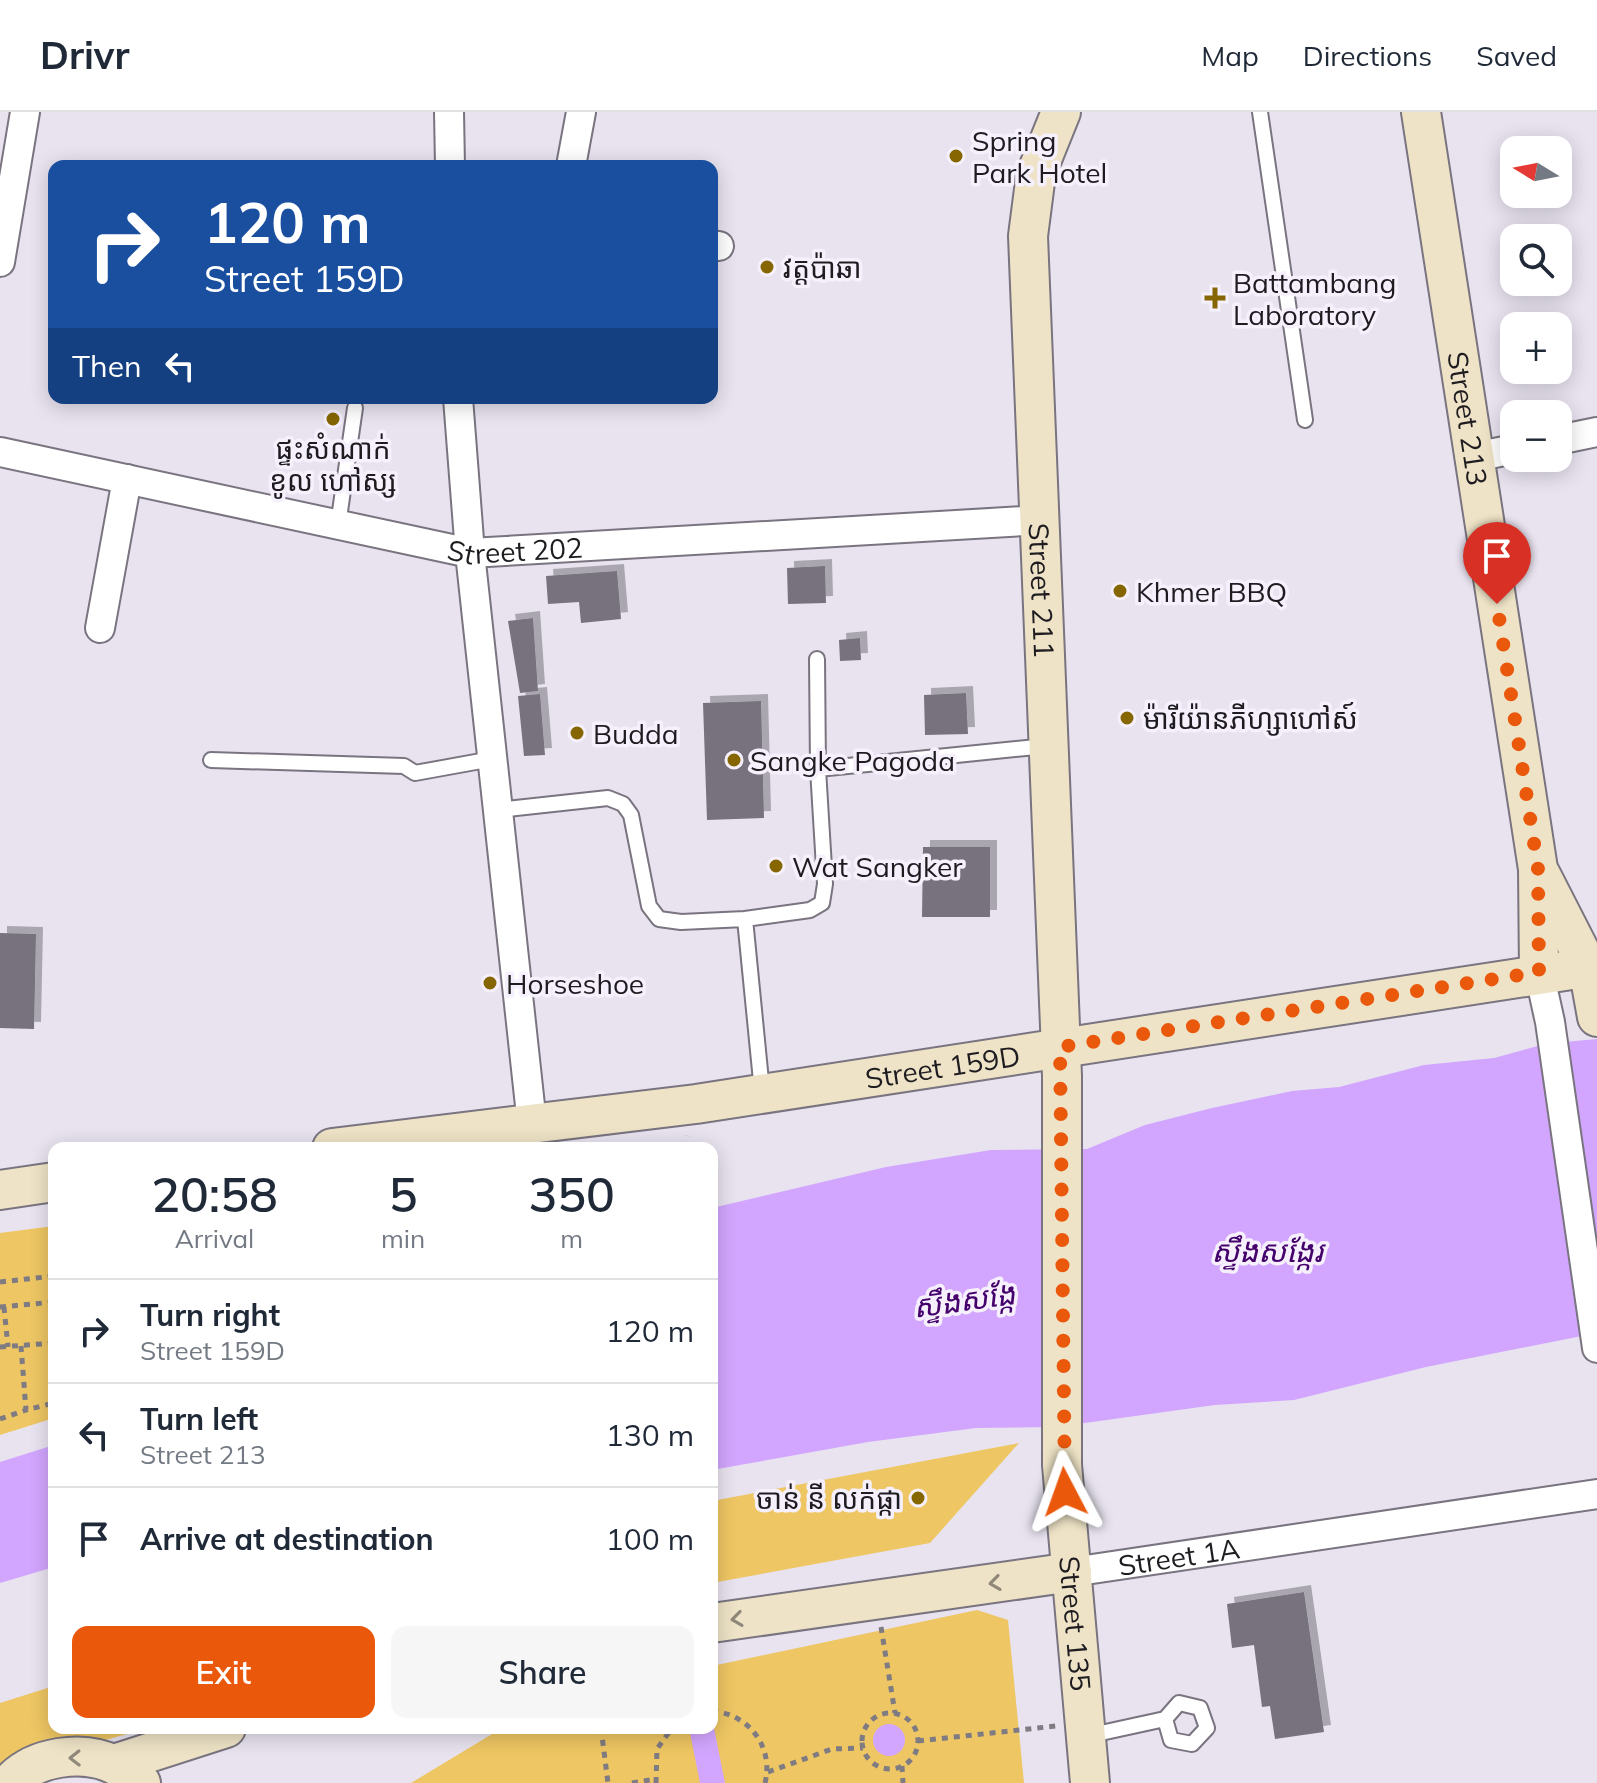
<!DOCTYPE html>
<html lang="en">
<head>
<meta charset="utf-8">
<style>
  :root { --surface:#fff; --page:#f6f6f7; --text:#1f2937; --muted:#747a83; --line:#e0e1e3; --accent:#ea580c }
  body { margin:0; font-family:Mulish,"Noto Sans Khmer",sans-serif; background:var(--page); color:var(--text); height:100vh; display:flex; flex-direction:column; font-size:30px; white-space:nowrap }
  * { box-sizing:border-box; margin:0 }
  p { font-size:26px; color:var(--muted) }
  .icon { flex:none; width:44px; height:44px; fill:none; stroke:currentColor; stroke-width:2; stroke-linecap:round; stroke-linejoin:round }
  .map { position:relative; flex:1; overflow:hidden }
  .side { position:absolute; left:48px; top:1030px; width:670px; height:592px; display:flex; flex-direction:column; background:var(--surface); border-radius:16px; box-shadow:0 4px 20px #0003 }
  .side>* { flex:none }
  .banner { position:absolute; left:48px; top:48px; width:670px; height:244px; border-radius:16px; box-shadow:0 4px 20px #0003; background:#1a4fa0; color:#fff; overflow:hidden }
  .needle { width:52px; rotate:280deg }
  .tools { position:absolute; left:1500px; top:24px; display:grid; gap:16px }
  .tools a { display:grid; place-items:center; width:72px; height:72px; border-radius:16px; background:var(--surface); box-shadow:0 4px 20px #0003; font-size:40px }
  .pin { position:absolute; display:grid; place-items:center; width:68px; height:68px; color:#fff; margin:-82px -34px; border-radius:50% 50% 50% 0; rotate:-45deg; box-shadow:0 0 8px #0007 }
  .pin .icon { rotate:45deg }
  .me { position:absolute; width:88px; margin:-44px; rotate:356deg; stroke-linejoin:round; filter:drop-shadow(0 0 6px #0008) }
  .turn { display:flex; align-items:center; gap:28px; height:168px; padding:0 24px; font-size:36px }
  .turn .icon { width:104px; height:104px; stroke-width:2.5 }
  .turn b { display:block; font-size:56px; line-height:68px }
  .then { display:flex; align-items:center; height:76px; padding:0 24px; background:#0003; gap:16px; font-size:30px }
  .eta { display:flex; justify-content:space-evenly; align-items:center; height:136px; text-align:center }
  .eta b { font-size:48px; font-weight:600; line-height:56px }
  .cta { display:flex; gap:16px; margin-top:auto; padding:16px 24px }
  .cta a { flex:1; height:92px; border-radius:16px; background:var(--accent); color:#fff; font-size:32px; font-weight:600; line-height:92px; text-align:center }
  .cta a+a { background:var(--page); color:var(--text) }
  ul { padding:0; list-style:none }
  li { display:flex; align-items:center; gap:24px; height:104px; padding:0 24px; border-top:2px solid var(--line) }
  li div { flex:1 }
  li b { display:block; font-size:30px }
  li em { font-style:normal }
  header { display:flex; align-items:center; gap:48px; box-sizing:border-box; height:112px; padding:0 40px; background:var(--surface); border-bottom:2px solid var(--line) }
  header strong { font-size:38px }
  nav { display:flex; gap:44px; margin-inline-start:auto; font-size:28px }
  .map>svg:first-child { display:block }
</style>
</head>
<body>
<header>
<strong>Drivr</strong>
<nav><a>Map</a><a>Directions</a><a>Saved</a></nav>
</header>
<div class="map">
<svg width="1597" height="1671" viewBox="0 0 1597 1671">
  <defs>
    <filter id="shadow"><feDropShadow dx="7" dy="-7" stdDeviation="0" flood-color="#0004"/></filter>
  </defs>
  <rect width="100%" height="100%" fill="#e8e3ef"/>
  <path fill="#eec663" d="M 54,1114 L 54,1306 L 0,1323 L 0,1121 Z
    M 1019,1331 L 930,1431 L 712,1471 L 712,1389 Z
    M 977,1498 L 1008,1508 L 1024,1671 L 411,1671 L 502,1616 L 712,1616 L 712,1554 Z
    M 54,1574 L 54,1616 L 148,1616 L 0,1658 L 0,1591 Z"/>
  <path fill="#d2a6fe" d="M 1550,910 L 1564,930 L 1597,927 L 1597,1221 L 1426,1255 L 1294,1288 L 1215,1293 L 1056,1315 L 976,1316 L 868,1330 L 712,1358 L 712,1096 L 886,1055 L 991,1038 L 1087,1037 L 1145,1013 L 1212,996 L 1292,979 L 1339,975 L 1424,953 L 1494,946 L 1538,934 Z
    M 54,1333 L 54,1455 L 0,1471 L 0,1350 Z
    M 713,1611 L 725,1671 L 700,1671 L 689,1616 L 712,1616 Z
    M873 1628a16 16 0 1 1 32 0a16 16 0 1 1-32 0Z"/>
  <path fill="#77727d" filter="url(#shadow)" d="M 825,454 L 826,491 L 788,492 L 787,456 Z
    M 617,459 L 621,507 L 581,511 L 579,490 L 548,492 L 546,464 Z
    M 533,506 L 538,579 L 520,581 L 508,509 Z
    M 860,526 L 861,548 L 840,549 L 839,528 Z
    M 966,581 L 968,622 L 925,623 L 924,583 Z
    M 540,582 L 545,643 L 524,644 L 518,584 Z
    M 761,589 L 764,706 L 707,708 L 703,591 Z
    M 923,735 L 990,735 L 990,805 L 922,805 Z
    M 0,821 L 36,822 L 34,917 L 0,916 Z
    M 1304,1480 L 1324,1620 L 1275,1627 L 1270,1594 L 1262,1595 L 1254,1533 L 1232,1536 L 1227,1492 Z"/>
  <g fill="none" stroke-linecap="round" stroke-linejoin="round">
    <g stroke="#79747f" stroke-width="18">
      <path id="lane" d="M 1260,0 L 1305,308
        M 338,413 L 355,296
        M 211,648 L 404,654 L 415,661 L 492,647
        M 818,657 L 1046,634
        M 498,698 L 608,686 L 623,692 L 631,703 L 649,794 L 659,807 L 681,810 L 745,807
        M 762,979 L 745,807 L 810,798 L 822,791 L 825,772 L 818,657 L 817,547
        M 1087,1624 L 1165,1607 L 1179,1591 L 1200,1596 L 1207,1616 L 1192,1632 L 1171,1628 L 1165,1607"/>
    </g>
    <g stroke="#79747f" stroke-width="32">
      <g id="street">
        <path d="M 449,0 L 450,54"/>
        <path d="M 571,54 L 581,0"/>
        <path d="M 712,133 L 719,134"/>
        <path d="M 0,150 L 25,0"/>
        <path d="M 458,286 L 470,441 L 532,1012"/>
        <path d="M 1558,328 L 1597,320"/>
        <path id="s1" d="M 0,340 L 470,441 L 1042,408"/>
        <path d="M 1475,345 L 1514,337"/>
        <path d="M 100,516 L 127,367"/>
        <path d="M 1539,860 L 1550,910 L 1597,1236"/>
        <path id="s2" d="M 1072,1460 L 1597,1382"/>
      </g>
    </g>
    <g stroke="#79747f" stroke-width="42">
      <g id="secondary">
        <path id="s3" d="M 1061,0 L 1036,62 L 1028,124 L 1062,964 L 1062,1353 L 1090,1671"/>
        <path id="s4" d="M 1421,0 L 1538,757 L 1539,860"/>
        <path d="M 1541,763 L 1588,855 L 1597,905"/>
        <path id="s5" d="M 332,1036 L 696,992 L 1597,854"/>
        <path d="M 0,1078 L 54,1070"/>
        <path d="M 712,1511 L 1072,1460"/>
        <path d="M 114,1652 L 226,1616"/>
        <path d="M 10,1671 C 34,1644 83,1637 115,1653 C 124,1658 133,1665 141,1671"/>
      </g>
    </g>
    <path stroke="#7e7b82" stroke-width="5" stroke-dasharray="6 6" stroke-linecap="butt" d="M 686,1036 L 688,1024
      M 0,1170 L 54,1164
      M 0,1195 L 54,1190
      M 4,1195 L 8,1235
      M 21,1234 L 26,1298 L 54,1291
      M 0,1235 L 54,1231
      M 0,1307 L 26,1298
      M 881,1515 L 895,1601
      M 712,1599 C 749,1602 774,1635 765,1671
      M862 1629a28 28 0 1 1 56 0a28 28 0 1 1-56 0Z
      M 601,1616 L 608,1671
      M 918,1629 L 1056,1614
      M 902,1654 L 903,1671
      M 768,1660 L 832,1637 L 863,1636
      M 632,1671 L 655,1667
      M 656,1671 L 657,1637 L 672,1616"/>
    <use href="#lane" stroke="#fff" stroke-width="14"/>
    <use href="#street" stroke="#fff" stroke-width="28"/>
    <use href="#secondary" stroke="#eee3c6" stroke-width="38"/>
  </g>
  <defs><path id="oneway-chevron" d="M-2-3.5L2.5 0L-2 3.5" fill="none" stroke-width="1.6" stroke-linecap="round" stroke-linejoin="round" transform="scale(2)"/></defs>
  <g stroke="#90897b">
    <use href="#oneway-chevron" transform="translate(995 1471) rotate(172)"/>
    <use href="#oneway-chevron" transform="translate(737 1507) rotate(172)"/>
    <use href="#oneway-chevron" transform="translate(75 1646) rotate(179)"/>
  </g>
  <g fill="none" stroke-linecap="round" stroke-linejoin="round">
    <path stroke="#ea580c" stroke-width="14" stroke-dasharray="0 25.2" d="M 1065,1380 L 1060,935 L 1539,860 L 1538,757 L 1497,492"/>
  </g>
  <g fill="#856600" stroke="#f6f0fd" stroke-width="3">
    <circle cx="956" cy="44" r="8"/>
    <circle cx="767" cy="155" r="8"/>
    <path d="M1211 174h8v8h8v8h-8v8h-8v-8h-8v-8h8z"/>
    <circle cx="333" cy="307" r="8"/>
    <circle cx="1120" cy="479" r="8"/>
    <circle cx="1127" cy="606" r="8"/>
    <circle cx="577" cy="621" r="8"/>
    <circle cx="734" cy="648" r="8"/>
    <circle cx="776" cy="754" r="8"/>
    <circle cx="490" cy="871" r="8"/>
    <circle cx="918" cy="1386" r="8"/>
  </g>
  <g text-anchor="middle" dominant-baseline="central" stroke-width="7" stroke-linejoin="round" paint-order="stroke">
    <g font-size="28" fill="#1e1c20" stroke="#f6f0fd" text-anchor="start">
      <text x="972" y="28">Spring<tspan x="972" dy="32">Park Hotel</tspan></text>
      <text x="783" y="155">វត្តប៉ាឆា</text>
      <text x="1233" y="170">Battambang<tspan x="1233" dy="32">Laboratory</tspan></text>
      <text x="333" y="336" text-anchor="middle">ផ្ទះសំណាក់<tspan x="333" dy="32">ខូល ហៅស្ស</tspan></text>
      <text x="1136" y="479">Khmer BBQ</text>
      <text x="1143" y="606">ម៉ារីយ៉ានភីហ្សាហៅស៍</text>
      <text x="593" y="621">Budda</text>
      <text x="750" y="648">Sangke Pagoda</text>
      <text x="792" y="754">Wat Sangker</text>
      <text x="506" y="871">Horseshoe</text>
      <text x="902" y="1386" text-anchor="end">ចាន់ នី លក់ផ្កា</text>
    </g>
    <g font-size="28" fill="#1e1c20" stroke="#f6f0fd">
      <text stroke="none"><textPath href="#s4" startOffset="310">Street 213</textPath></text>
      <text stroke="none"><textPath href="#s1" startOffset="526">Street 202</textPath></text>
      <text stroke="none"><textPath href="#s3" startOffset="484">Street 211</textPath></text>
      <text stroke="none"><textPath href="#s5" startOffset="616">Street 159D</textPath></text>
      <text stroke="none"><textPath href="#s2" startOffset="108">Street 1A</textPath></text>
      <text stroke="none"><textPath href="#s3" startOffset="1518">Street 135</textPath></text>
    </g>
    <g font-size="30" font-style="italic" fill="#44006b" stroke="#f6f0fd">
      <text x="1267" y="1139">ស្ទឹងសង្កែរ</text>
      <text transform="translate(964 1188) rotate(-8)">ស្ទឹងសង្កែ</text>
    </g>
  </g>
</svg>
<div class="tools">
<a><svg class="needle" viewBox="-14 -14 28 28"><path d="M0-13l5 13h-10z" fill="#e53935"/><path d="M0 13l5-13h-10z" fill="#747a83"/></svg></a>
<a><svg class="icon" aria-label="search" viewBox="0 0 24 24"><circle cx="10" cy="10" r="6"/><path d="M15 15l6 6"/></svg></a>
<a>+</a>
<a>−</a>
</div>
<div class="pin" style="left:1497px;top:492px;background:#d93025"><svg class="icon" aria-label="arrive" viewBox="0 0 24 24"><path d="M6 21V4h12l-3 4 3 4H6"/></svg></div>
<svg class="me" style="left:1065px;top:1380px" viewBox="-20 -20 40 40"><path d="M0-17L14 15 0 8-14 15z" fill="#ea580c" stroke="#fff" stroke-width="4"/></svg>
<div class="banner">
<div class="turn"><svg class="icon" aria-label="right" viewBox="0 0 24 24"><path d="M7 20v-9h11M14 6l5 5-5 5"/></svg><div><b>120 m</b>Street 159D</div></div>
<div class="then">Then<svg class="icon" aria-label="left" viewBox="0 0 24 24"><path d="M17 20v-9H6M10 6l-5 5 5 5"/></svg></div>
</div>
<section class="side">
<div class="eta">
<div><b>20:58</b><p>Arrival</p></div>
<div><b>5</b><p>min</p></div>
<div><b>350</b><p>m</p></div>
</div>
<ul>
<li><svg class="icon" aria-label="right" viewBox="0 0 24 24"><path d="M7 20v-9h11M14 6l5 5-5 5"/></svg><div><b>Turn right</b><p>Street 159D</p></div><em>120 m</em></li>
<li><svg class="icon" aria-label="left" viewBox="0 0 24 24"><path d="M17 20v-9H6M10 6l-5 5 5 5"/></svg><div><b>Turn left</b><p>Street 213</p></div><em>130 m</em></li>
<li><svg class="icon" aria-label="arrive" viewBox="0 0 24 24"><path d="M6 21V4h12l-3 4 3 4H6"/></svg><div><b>Arrive at destination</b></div><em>100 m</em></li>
</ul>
<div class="cta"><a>Exit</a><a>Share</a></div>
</section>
</div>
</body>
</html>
